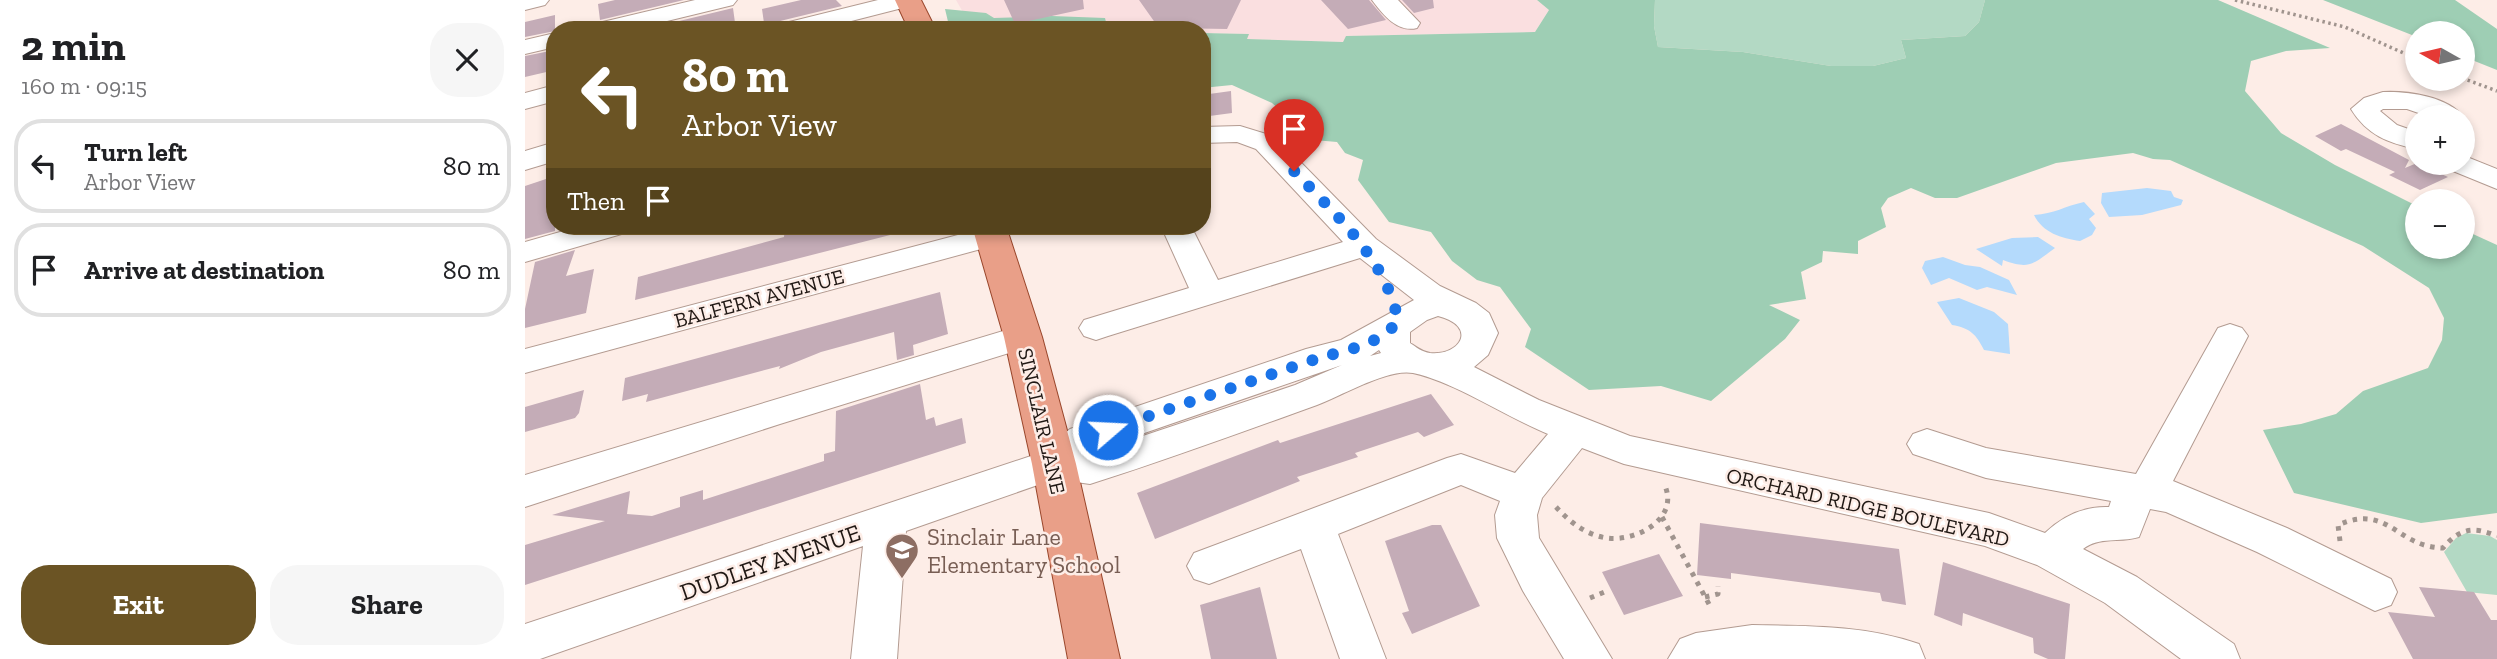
<!DOCTYPE html>
<html lang="en">
<head>
<meta charset="utf-8">
<style>
  :root { --surface:#fff; --page:#f6f6f6; --text:#202124; --muted:#757577; --line:#e0e0e0; --accent:#6b5424 }
  body { margin:0; font-family:"Zilla Slab",serif; background:var(--page); color:var(--text); height:100vh; display:flex; flex-direction:column; font-size:26px; white-space:nowrap }
  * { box-sizing:border-box; margin:0 }
  p { font-size:23px; color:var(--muted) }
  .icon { flex:none; width:38px; height:38px; fill:none; stroke:currentColor; stroke-width:2; stroke-linecap:round; stroke-linejoin:round }
  .map { position:relative; flex:1; overflow:hidden }
  .details { display:flex; flex-direction:column; background:var(--surface); width:525px }
  .details>* { flex:none }
  .banner { position:absolute; left:21px; top:21px; width:665px; height:214px; border-radius:28px; box-shadow:0 4px 10px #0003; background:#6b5424; color:#fff; overflow:hidden }
  .needle { width:46px; rotate:278deg }
  .buttons { position:absolute; left:1880px; top:21px; display:grid; gap:14px }
  .buttons a { display:grid; place-items:center; width:70px; height:70px; border-radius:50%; background:var(--surface); box-shadow:0 4px 10px #0003; font-size:35px }
  .pin { position:absolute; display:grid; place-items:center; width:60px; height:60px; color:#fff; margin:-72px -30px; border-radius:50% 50% 50% 0; rotate:-45deg; box-shadow:0 0 7px #0007 }
  .pin .icon { rotate:45deg }
  .me { position:absolute; width:77px; margin:-38px; rotate:71deg; stroke-linejoin:round; filter:drop-shadow(0 0 5px #0008) }
  .turn { display:flex; align-items:center; gap:24px; height:147px; padding:0 21px; font-size:32px }
  .turn .icon { width:91px; height:91px; stroke-width:2.5 }
  .turn b { display:block; font-size:49px; line-height:60px }
  .then { display:flex; align-items:center; height:66px; padding:0 21px; background:#0003; gap:14px; font-size:26px }
  .round { display:grid; place-items:center; flex:none; width:74px; height:74px; border-radius:28px; background:var(--page) }
  .overview { display:flex; align-items:center; justify-content:space-between; height:119px; padding:0 21px }
  h1 { font-size:42px; font-weight:800; line-height:52px }
  .action { display:flex; gap:14px; margin-top:auto; padding:14px 21px }
  .action a { flex:1; height:80px; border-radius:28px; background:var(--accent); color:#fff; font-size:28px; font-weight:800; line-height:80px; text-align:center }
  .action a+a { background:var(--page); color:var(--text) }
  ul { padding:0; list-style:none }
  li { display:flex; align-items:center; gap:21px; height:94px; margin:0 14px 10px; padding:0 7px; border:4px solid var(--line); border-radius:28px }
  li div { flex:1 }
  li b { display:block; font-size:26px }
  li em { font-style:normal }
  main { display:flex; flex:1; min-height:0 }
  .map>svg:first-child { display:block }
</style>
</head>
<body>
<main>
<section class="details">
<div class="overview"><div><h1>2 min</h1><p>160 m · 09:15</p></div><a class="round"><svg class="icon" aria-label="close" viewBox="0 0 24 24"><path d="M6 6l12 12M18 6L6 18"/></svg></a></div>
<ul>
<li><svg class="icon" aria-label="left" viewBox="0 0 24 24"><path d="M17 20v-9H6M10 6l-5 5 5 5"/></svg><div><b>Turn left</b><p>Arbor View</p></div><em>80 m</em></li>
<li><svg class="icon" aria-label="arrive" viewBox="0 0 24 24"><path d="M6 21V4h12l-3 4 3 4H6"/></svg><div><b>Arrive at destination</b></div><em>80 m</em></li>
</ul>
<div class="action"><a>Exit</a><a>Share</a></div>
</section>
<div class="map">
<svg width="1972" height="659" viewBox="0 0 1972 659">
  <rect width="100%" height="100%" fill="#fdede7"/>
  <path fill="#fadfe0" d="M 431,0 L 1012,0 L 1024,10 L 1010,32 L 822,36 L 818,42 L 721,39 L 723,34 L 677,33 L 677,30 L 447,28 Z"/>
  <path fill="#b3d9c4" d="M 1460,0 L 1454,22 L 1440,36 L 1376,40 L 1381,58 L 1348,66 L 1306,66 L 1218,52 L 1133,47 L 1129,26 L 1130,0 Z
    M 1941,533 L 1965,536 L 1972,540 L 1972,595 L 1942,592 L 1919,552 L 1931,538 Z"/>
  <path fill="#9eceb4" d="M 1012,0 L 1130,0 L 1129,26 L 1133,47 L 1218,52 L 1306,66 L 1348,66 L 1381,58 L 1376,40 L 1440,36 L 1454,22 L 1460,0 L 1693,0 L 1805,48 L 1761,51 L 1726,61 L 1720,91 L 1756,133 L 1810,165 L 1892,206 L 1892,247 L 1937,247 L 1937,229 L 1972,245 L 1972,513 L 1896,523 L 1769,493 L 1738,430 L 1776,424 L 1811,414 L 1838,391 L 1903,368 L 1917,340 L 1919,318 L 1904,288 L 1838,246 L 1645,160 L 1628,159 L 1608,153 L 1531,163 L 1432,198 L 1410,198 L 1386,188 L 1363,198 L 1356,208 L 1361,227 L 1333,241 L 1333,254 L 1298,251 L 1297,262 L 1276,272 L 1281,299 L 1244,305 L 1275,320 L 1260,339 L 1186,401 L 1136,386 L 1064,390 L 1000,347 L 1006,329 L 975,287 L 952,280 L 927,261 L 906,232 L 864,222 L 833,180 L 838,160 L 820,153 L 812,142 L 789,140 L 747,103 L 707,85 L 677,88 L 677,33 L 724,34 L 722,39 L 818,42 L 821,36 L 1010,32 L 1024,10 Z
    M 1798,0 L 1930,0 L 1972,29 L 1972,70 L 1937,56 L 1937,33 L 1892,33 L 1892,37 Z
    M 420,9 L 461,13 L 469,18 L 527,16 L 580,18 L 583,30 L 425,30 Z"/>
  <path fill="#b4dafc" d="M 1622,188 L 1646,191 L 1649,197 L 1658,200 L 1656,205 L 1617,215 L 1584,217 L 1576,203 L 1577,193 Z
    M 1559,202 L 1570,214 L 1564,219 L 1571,228 L 1567,235 L 1555,241 C 1536,238 1518,233 1509,215 C 1529,214 1540,206 1559,202 Z
    M 1513,237 L 1530,248 C 1508,264 1505,270 1478,260 L 1477,266 L 1451,249 L 1487,238 Z
    M 1418,257 L 1440,265 L 1455,267 L 1484,280 L 1492,295 L 1462,287 L 1452,290 L 1424,278 L 1406,285 L 1397,268 L 1400,261 Z
    M 1434,298 L 1469,312 L 1483,324 L 1485,354 L 1459,350 C 1451,334 1445,328 1427,325 L 1412,302 Z"/>
  <path fill="#c4acb7" d="M 90,0 L 159,0 L 75,20 L 73,4 Z
    M 276,0 L 311,0 L 317,6 L 251,22 L 247,30 L 240,30 L 237,9 Z
    M 479,0 L 558,0 L 559,9 L 490,24 Z
    M 614,0 L 716,0 L 702,29 L 643,28 L 639,22 L 631,24 Z
    M 796,0 L 844,0 L 861,20 L 823,29 Z
    M 877,0 L 908,0 L 909,8 L 889,13 Z
    M 208,8 L 211,30 L 117,30 Z
    M 30,15 L 30,31 L 0,37 L 0,22 Z
    M 30,50 L 30,70 L 0,77 L 0,56 Z
    M 706,91 L 707,113 L 677,117 L 677,95 Z
    M 1816,124 L 1884,160 L 1880,168 L 1892,163 L 1923,177 L 1895,190 L 1864,175 L 1870,172 L 1821,149 L 1816,151 L 1790,136 Z
    M 30,176 L 30,231 L 0,239 L 0,186 Z
    M 260,226 L 372,226 L 373,233 L 110,300 L 113,277 L 259,237 Z
    M 50,250 L 41,276 L 69,269 L 61,313 L 0,328 L 0,309 L 10,262 Z
    M 415,292 L 423,334 L 388,345 L 389,355 L 372,360 L 369,332 L 296,352 L 254,369 L 255,366 L 121,402 L 123,394 L 97,401 L 100,378 Z
    M 395,384 L 401,420 L 409,417 L 411,426 L 437,418 L 441,443 L 0,585 L 0,545 L 80,521 L 27,515 L 105,491 L 102,514 L 127,516 L 155,507 L 155,497 L 178,490 L 178,500 L 299,461 L 299,454 L 310,451 L 311,411 Z
    M 59,390 L 54,413 L 50,418 L 0,432 L 0,407 Z
    M 906,394 L 929,425 L 899,437 L 893,432 L 830,453 L 833,457 L 772,477 L 775,481 L 630,539 L 612,493 L 753,440 L 755,443 Z
    M 1175,523 L 1374,549 L 1381,605 L 1357,601 L 1355,593 L 1206,573 L 1206,579 L 1172,575 Z
    M 907,525 L 916,525 L 955,606 L 887,634 L 877,613 L 884,611 L 860,541 Z
    M 1134,554 L 1158,596 L 1099,615 L 1077,572 Z
    M 1418,562 L 1545,604 L 1540,659 L 1523,659 L 1509,653 L 1508,638 L 1438,613 L 1437,626 L 1409,615 Z
    M 735,587 L 752,659 L 686,659 L 675,605 Z
    M 1894,587 L 1949,592 L 1966,620 L 1972,620 L 1972,659 L 1888,659 L 1863,612 L 1910,617 Z"/>
  <g fill="none" stroke-linecap="round" stroke-linejoin="round">
    <g stroke="#b39b91" stroke-width="2">
      <path id="minor" d="M 0,0 L 24,0 L 20,5 L 0,10 Z
        M 170,0 L 212,0 L 208,5 L 105,30 L 62,30 L 65,25 Z
        M 353,0 L 393,0 L 389,5 L 291,30 L 249,30 L 252,25 Z
        M 847,0 L 873,0 L 895,23 L 892,28 C 873,33 858,15 847,0 Z
        M 30,33 L 30,47 L 0,54 L 0,40 Z
        M 30,85 L 30,101 L 0,109 L 0,93 Z
        M 1858,92 C 1882,91 1923,96 1938,117 L 1905,117 L 1882,109 L 1858,109 L 1855,111 L 1872,125 L 1892,132 L 1892,149 C 1863,143 1842,135 1826,109 L 1839,98 Z
        M 715,126 L 751,137 L 851,239 L 915,286 L 951,303 L 964,313 L 973,333 L 963,355 L 949,367 L 1014,400 L 1105,436 L 1464,513 L 1520,533 C 1538,516 1559,506 1584,507 L 1586,501 L 1461,478 L 1388,454 L 1382,444 L 1388,434 L 1402,429 L 1461,448 L 1611,474 L 1693,328 L 1705,324 L 1717,328 L 1723,336 L 1648,481 L 1762,528 L 1866,579 L 1872,592 L 1866,605 L 1850,611 L 1732,552 L 1641,512 L 1625,509 L 1614,537 C 1594,543 1575,536 1558,549 L 1612,577 L 1709,644 L 1715,659 L 1656,659 L 1580,603 L 1512,565 L 1460,546 L 1099,464 L 1057,448 L 1017,498 L 1012,515 L 1014,538 L 1087,659 L 1039,659 L 998,591 L 972,538 L 970,515 L 975,501 L 936,485 L 813,534 L 861,659 L 815,659 L 776,549 L 684,584 L 669,579 L 662,566 L 669,553 L 922,458 L 936,454 L 990,473 L 1023,434 C 981,417 930,382 888,373 C 863,368 816,396 792,405 C 717,432 641,460 565,484 L 530,479 L 381,531 L 372,659 L 326,659 L 338,546 L 15,659 L 0,659 L 0,624 L 515,453 L 545,429 L 781,349 L 816,340 L 889,300 L 835,258 L 583,336 L 571,340 L 559,336 L 554,328 L 559,320 L 664,288 L 636,226 L 666,226 L 693,280 L 818,242 L 731,149 L 712,142 L 677,143 L 677,127 ZM 913,316 C 953,326 936,356 905,353 C 897,352 891,347 885,343 L 885,332 L 902,320 ZM 854,350 L 856,353 L 845,356 ZM 817,365 L 770,385 L 570,452 L 573,449 Z
        M 30,142 L 30,161 L 0,170 L 0,151 Z
        M 1937,155 L 1972,169 L 1972,189 L 1923,169 L 1918,163 L 1937,163 Z
        M 56,226 L 105,226 L 100,233 L 0,262 L 0,242 Z
        M 467,226 L 478,229 L 483,236 L 478,243 L 0,373 L 0,349 Z
        M 498,325 L 510,329 L 516,337 L 510,345 L 255,424 L 0,507 L 0,475 Z
        M 1227,625 C 1283,626 1341,625 1394,644 L 1400,659 L 1143,659 L 1155,639 L 1171,633 Z"/>
    </g>
    <g stroke="#99462b" stroke-width="2">
      <path id="major" d="M 370,0 L 396,0 L 411,30 L 384,30 Z
        M 447,226 L 481,226 L 517,337 L 551,464 L 595,659 L 543,659 L 507,464 L 479,337 Z"/>
    </g>
    <path stroke="#a0948e" stroke-width="3.5" stroke-dasharray="2.5 3.5" stroke-linecap="butt" d="M 1710,0 L 1820,27 L 1892,59
      M 1937,78 L 1972,91"/>
    <path stroke="#a0948e" stroke-width="5" stroke-dasharray="4.5 6" stroke-linecap="butt" d="M 1031,507 C 1045,522 1061,535 1082,538 C 1111,542 1154,519 1140,486
      M 1137,517 L 1185,606
      M 1815,541 L 1813,525 C 1864,503 1871,547 1918,548 C 1935,528 1948,526 1972,536
      M 1180,597 L 1193,594 L 1193,586
      M 1065,598 L 1082,591"/>
    <use href="#minor" fill="#fff" fill-rule="evenodd"/>
    <use href="#major" fill="#e99f88" fill-rule="evenodd"/>
  </g>
  <g fill="none" stroke-linecap="round" stroke-linejoin="round">
    <path stroke="#1a73e8" stroke-width="12" stroke-dasharray="0 21.6" d="M 583,430 L 794,358 C 820,351 856,344 873,321 C 862,260 810,214 769,171"/>
  </g>
  <defs>
    <g id="school-pin" transform="scale(1.75)"><path d="M0 17L-7.5 6A9.5 9.5 0 1 1 7.5 6Z" fill="#8d6e63" stroke="#fdede7"/><path d="M0-5L7-2L0 1L-7-2ZM-4 1L0 2.5L4 1V4Q0 6-4 4Z" fill="#fff"/></g>
  </defs>
  <g fill-rule="evenodd">
    <use href="#school-pin" x="377" y="550"/>
  </g>
  <g text-anchor="middle" dominant-baseline="central" stroke-width="5" stroke-linejoin="round" paint-order="stroke">
    <g font-size="21" fill="#201814" stroke="#fdede7">
      <text transform="translate(234 298) rotate(-15)">BALFERN AVENUE</text>
      <text transform="translate(517 421) rotate(77)">SINCLAIR LANE</text>
      <text transform="translate(1343 507) rotate(13)">ORCHARD RIDGE BOULEVARD</text>
    </g>
    <g font-size="24" fill="#785e54" stroke="#fdede7" text-anchor="start">
      <text x="402" y="536">Sinclair Lane<tspan x="402" dy="28">Elementary School</tspan></text>
    </g>
    <g font-size="24" fill="#201814" stroke="#fdede7">
      <text transform="translate(245 562) rotate(-19)">DUDLEY AVENUE</text>
    </g>
  </g>
</svg>
<div class="buttons">
<a><svg class="needle" viewBox="-14 -14 28 28"><path d="M0-13l5 13h-10z" fill="#e53935"/><path d="M0 13l5-13h-10z" fill="#757577"/></svg></a>
<a>+</a>
<a>−</a>
</div>
<div class="pin" style="left:769px;top:171px;background:#d93025"><svg class="icon" aria-label="arrive" viewBox="0 0 24 24"><path d="M6 21V4h12l-3 4 3 4H6"/></svg></div>
<svg class="me" style="left:583px;top:430px" viewBox="-20 -20 40 40"><circle r="17" fill="#1a73e8" stroke="#fff" stroke-width="3"/><path d="M0-11L8 9 0 5-8 9z" fill="#fff"/></svg>
<div class="banner">
<div class="turn"><svg class="icon" aria-label="left" viewBox="0 0 24 24"><path d="M17 20v-9H6M10 6l-5 5 5 5"/></svg><div><b>80 m</b>Arbor View</div></div>
<div class="then">Then<svg class="icon" aria-label="arrive" viewBox="0 0 24 24"><path d="M6 21V4h12l-3 4 3 4H6"/></svg></div>
</div>
</div>
</main>
</body>
</html>
